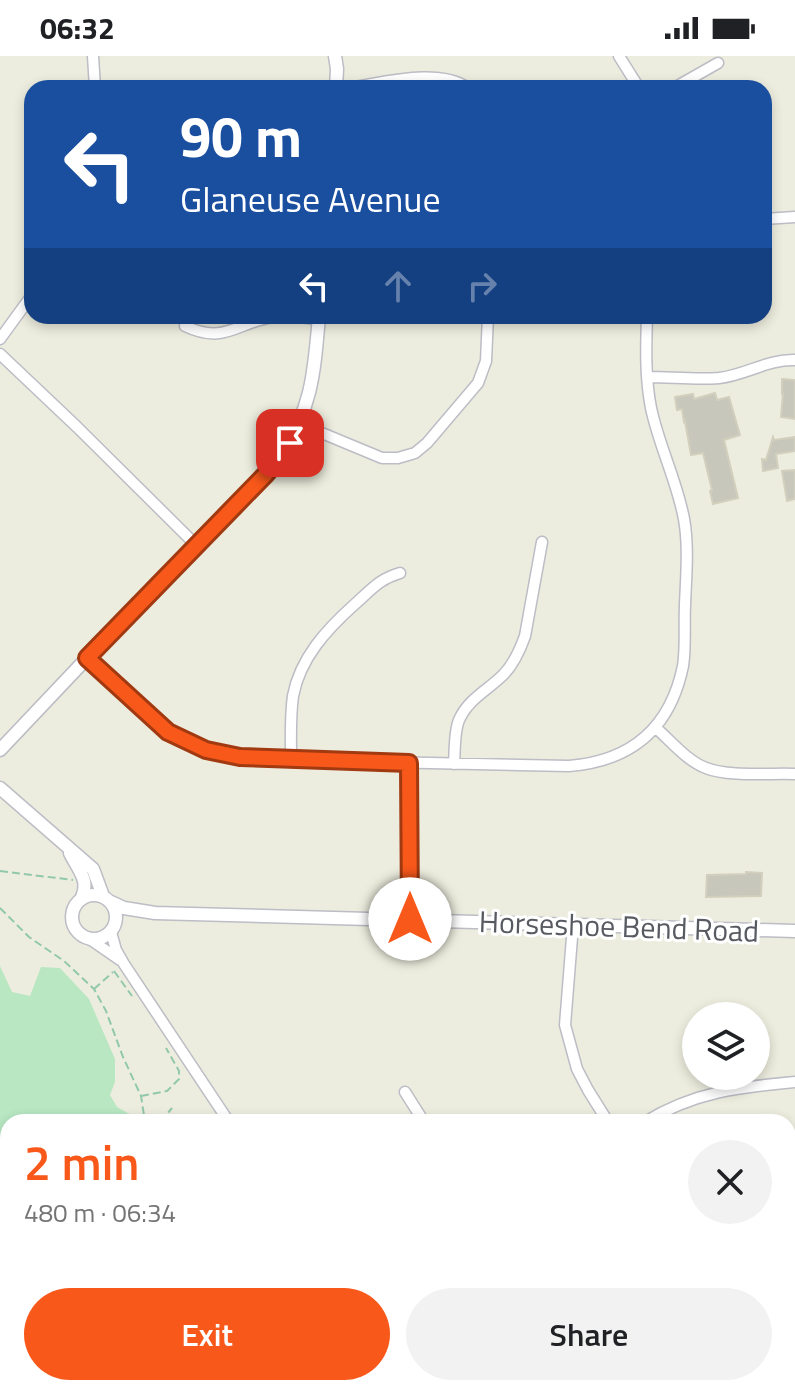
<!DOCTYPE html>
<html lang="en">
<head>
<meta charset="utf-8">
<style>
  :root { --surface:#fff; --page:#f2f2f2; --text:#202124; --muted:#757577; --accent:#f8581a }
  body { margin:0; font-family:"Titillium Web",sans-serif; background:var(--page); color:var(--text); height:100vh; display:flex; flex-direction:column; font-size:30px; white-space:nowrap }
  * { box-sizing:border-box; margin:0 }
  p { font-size:26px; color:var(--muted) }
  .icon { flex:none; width:44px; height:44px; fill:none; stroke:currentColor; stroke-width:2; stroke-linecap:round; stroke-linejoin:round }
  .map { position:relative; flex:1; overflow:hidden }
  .sheet { position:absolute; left:0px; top:1058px; width:796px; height:282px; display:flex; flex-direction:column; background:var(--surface); border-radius:24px 24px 0 0; box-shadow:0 4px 12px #0003 }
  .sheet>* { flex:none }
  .guide { position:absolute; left:24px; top:24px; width:748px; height:244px; border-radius:24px; box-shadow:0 4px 12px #0003; background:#1a4fa0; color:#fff; overflow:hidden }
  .controls { position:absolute; left:682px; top:946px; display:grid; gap:16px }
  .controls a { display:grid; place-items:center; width:88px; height:88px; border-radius:50%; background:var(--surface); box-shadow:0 4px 12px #0003; font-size:40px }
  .pin { position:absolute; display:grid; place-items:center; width:68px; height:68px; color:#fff; margin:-34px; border-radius:16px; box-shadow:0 4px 12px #0006 }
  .me { position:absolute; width:88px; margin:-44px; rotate:0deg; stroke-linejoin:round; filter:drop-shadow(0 0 6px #0008) }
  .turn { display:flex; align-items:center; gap:28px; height:168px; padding:0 24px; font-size:36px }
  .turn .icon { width:104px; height:104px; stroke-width:2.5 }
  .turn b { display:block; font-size:56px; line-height:68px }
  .lanes { display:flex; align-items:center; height:76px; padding:0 24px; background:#0003; justify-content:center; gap:40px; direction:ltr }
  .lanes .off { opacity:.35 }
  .round { display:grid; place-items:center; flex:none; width:84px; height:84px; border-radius:42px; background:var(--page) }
  .headline { display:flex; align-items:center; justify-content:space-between; height:136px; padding:0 24px }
  h1 { font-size:48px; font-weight:600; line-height:60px; color:var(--accent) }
  .cta { display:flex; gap:16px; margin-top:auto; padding:16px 24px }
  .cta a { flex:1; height:92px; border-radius:48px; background:var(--accent); color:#fff; font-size:32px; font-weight:600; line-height:92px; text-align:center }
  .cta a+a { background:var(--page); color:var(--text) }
  .status { display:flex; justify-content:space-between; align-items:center; height:56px; padding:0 40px; background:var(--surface); direction:ltr }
  .status svg { height:22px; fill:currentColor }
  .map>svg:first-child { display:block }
</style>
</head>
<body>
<div class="status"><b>06:32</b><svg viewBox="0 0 49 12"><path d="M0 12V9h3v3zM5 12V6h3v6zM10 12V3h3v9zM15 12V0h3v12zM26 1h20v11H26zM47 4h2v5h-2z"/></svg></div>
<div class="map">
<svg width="795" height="1339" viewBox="0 0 795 1339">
  <rect width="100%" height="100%" fill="#ededdf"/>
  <path fill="#b8e7c2" d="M 0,910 L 12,936 L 30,940 L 41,911 L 60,912 L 89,943 L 115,1003 L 115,1026 L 110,1039 L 117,1051 L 133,1060 L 130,1066 L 8,1066 L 8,1332 L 155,1332 L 156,1334 L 152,1339 L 0,1339 Z"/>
  <path fill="#c8c7bc" stroke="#d2d0bd" stroke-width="2" d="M 782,323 L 795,324 L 795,363 L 781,361 L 783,338 L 782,338 Z
    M 715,337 L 717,344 L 729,341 L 740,379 L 724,384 L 738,442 L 713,448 L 710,435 L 712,434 L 703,397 L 691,399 L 685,365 L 684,366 L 682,353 L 677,354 L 675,341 L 693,338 L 694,343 Z
    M 773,381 L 774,384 L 795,381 L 795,395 L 776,398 L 778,412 L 763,415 L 762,403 L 766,404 Z
    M 795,414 L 795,443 L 787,445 L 782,415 Z
    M 746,816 L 762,817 L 761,840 L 706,841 L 707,819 L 746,818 Z"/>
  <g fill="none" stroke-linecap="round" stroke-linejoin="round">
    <g stroke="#bcbdc5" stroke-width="13">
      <path id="minor" d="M 93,0 L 95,32
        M 619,0 L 639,32
        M 348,32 C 383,27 438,11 468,32
        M 674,32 L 718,7
        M 764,163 L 795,161
        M 185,270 C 225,289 237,266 273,261 C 288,259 304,262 319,263
        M 0,283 L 32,239
        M 0,298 L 77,371 L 196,489
        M 648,321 C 671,321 696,324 719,322 C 746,319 768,303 795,304
        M 300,368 L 382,402 L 398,402 L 415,397 L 427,387 L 478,327 L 486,305 L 488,260
        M 87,602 C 117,630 150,670 188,687 C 234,708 289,703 338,705 C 415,707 492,709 569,710 C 631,705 670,673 683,610 C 686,591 684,569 685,549 C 686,521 689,491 684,463 C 677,425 659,390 651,352 C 645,322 646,290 647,260
        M 656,672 C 671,685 687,705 706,712 C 728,721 770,717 795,718
        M 291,703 C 291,682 290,661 293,640 C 300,602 327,573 355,548 C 371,534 379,523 400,517
        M 409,707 L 410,863
        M 454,708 C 455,694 454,676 459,664 C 468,643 488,634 503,619 C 514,608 520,594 525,580 L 542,486
        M 573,869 L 565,969 L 577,1013 L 588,1034 L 608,1066
        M 111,876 L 116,894 L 124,908 L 229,1066
        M 91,884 L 120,904
        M 405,1036 L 424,1066
        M 645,1066 C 694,1036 739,1031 795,1026
        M 788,1194 L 792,1183
        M 788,1208 L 795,1209
        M 402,1332 L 406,1339
        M 772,1332 L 774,1339
        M 563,1339 L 576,1332"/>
    </g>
    <g stroke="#bcbdc5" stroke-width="15">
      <path id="tertiary" d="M 335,0 L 337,13 L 336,32
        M 0,694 L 87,602 L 280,402 C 312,351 314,319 319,260
        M 0,732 L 93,813 L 103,840
        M 70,797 C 77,812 90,824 82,841
        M72 861a22 22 0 1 1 44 0a22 22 0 1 1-44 0Z
        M 111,846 L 124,852 L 155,857 L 795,875"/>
    </g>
    <path stroke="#91c8ac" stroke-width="2" stroke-dasharray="8 4" stroke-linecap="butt" d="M 0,815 L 73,824
      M 0,852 L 29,881 L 64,905 L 94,933 L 106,955 L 123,1001 L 141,1040 L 145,1066
      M 114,915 L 132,940
      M 94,933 L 113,916
      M 141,1040 L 167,1035 L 179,1023 L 179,1015 L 166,992
      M 165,1066 L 163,1063 L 172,1052
      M 0,1101 L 8,1114
      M 144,1332 L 149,1339
      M 386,1332 L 390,1339
      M 158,1339 L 163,1332"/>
    <use href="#minor" stroke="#fff" stroke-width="10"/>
    <use href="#tertiary" stroke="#fff" stroke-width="12"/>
  </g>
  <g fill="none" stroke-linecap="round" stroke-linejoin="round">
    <g stroke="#a13911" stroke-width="20">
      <path id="route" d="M 290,387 L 280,402 L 266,418 L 87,602 L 168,676 L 206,694 L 240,701 L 409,707 L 410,863"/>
    </g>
    <use href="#route" stroke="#f8581a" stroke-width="14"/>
  </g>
  <g text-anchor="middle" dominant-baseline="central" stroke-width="6" stroke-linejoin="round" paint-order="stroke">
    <g font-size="30" fill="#585a62" stroke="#fff">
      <text transform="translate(619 870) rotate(2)">Horseshoe Bend Road</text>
    </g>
  </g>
</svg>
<div class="controls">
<a><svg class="icon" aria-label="layers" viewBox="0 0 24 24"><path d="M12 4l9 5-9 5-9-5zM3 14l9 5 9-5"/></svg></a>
</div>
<div class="pin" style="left:290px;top:387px;background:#d93025"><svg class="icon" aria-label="arrive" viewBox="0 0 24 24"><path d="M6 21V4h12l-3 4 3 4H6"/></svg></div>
<svg class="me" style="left:410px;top:863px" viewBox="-20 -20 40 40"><circle r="19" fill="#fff"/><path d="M0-13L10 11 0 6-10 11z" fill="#f8581a"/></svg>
<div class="guide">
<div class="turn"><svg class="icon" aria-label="left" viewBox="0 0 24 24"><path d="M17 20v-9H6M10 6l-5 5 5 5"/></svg><div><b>90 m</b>Glaneuse Avenue</div></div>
<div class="lanes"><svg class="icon" aria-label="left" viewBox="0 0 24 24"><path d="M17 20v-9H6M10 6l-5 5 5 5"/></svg><svg class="icon off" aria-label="ahead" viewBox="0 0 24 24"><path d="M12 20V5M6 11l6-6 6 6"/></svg><svg class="icon off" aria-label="right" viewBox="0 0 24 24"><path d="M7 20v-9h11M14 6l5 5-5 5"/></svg></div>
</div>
<section class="sheet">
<div class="headline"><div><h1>2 min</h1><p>480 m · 06:34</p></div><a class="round"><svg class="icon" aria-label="close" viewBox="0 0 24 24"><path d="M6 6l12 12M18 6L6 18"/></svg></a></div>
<div class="cta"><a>Exit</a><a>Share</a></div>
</section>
</div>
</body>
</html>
